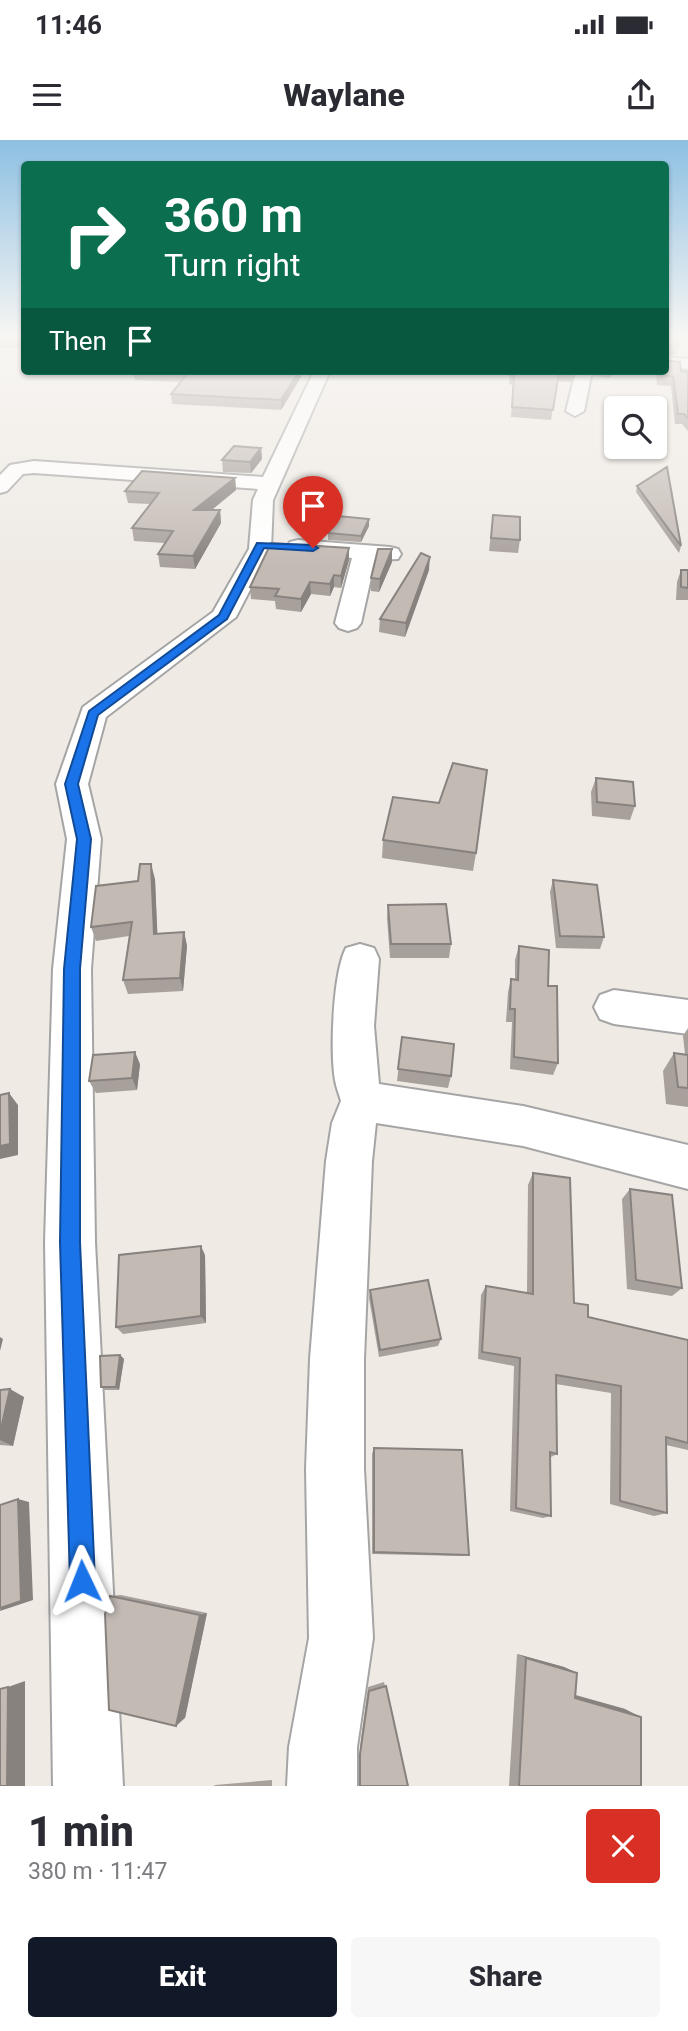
<!DOCTYPE html>
<html lang="en">
<head>
<meta charset="utf-8">
<style>
  :root { --surface:#fff; --page:#f7f7f7; --text:#2b2b33; --muted:#7c7c81; --accent:#111827 }
  body { margin:0; font-family:Roboto,sans-serif; background:var(--page); color:var(--text); height:100vh; display:flex; flex-direction:column; font-size:26px; white-space:nowrap }
  * { box-sizing:border-box; margin:0 }
  p { font-size:23px; color:var(--muted) }
  .icon { flex:none; width:38px; height:38px; fill:none; stroke:currentColor; stroke-width:2; stroke-linecap:round; stroke-linejoin:round }
  .map { position:relative; height:1646px; overflow:hidden }
  .details { display:flex; flex-direction:column; background:var(--surface); flex:1 }
  .details>* { flex:none }
  .top-card { position:absolute; left:21px; top:21px; width:648px; height:214px; border-radius:7px; box-shadow:0 2px 5px #0004; background:#0b6e4f; color:#fff; overflow:hidden }
  .tools { position:absolute; left:604px; top:256px; display:grid; gap:14px }
  .tools a { display:grid; place-items:center; width:63px; height:63px; border-radius:7px; background:var(--surface); box-shadow:0 2px 5px #0004; font-size:35px }
  .pin { position:absolute; display:grid; place-items:center; width:60px; height:60px; color:#fff; margin:-72px -30px; border-radius:50% 50% 50% 0; rotate:-45deg; box-shadow:0 0 7px #0007 }
  .pin .icon { rotate:45deg }
  .me { position:absolute; width:77px; margin:-38px; rotate:358deg; stroke-linejoin:round; filter:drop-shadow(0 0 5px #0008) }
  .turn { display:flex; align-items:center; gap:24px; height:147px; padding:0 28px; font-size:32px }
  .turn .icon { width:91px; height:91px; stroke-width:2.5 }
  .turn b { display:block; font-size:49px; line-height:60px }
  .then { display:flex; align-items:center; height:66px; padding:0 28px; background:#0003; gap:14px; font-size:26px }
  .round { display:grid; place-items:center; flex:none; width:74px; height:74px; border-radius:7px; background:var(--page) }
  .summary { display:flex; align-items:center; justify-content:space-between; height:119px; padding:0 28px }
  h1 { font-size:42px; font-weight:800; line-height:52px }
  .button { display:flex; gap:14px; margin-top:auto; padding:14px 28px }
  .button a { flex:1; height:80px; border-radius:7px; background:var(--accent); color:#fff; font-size:28px; font-weight:800; line-height:80px; text-align:center }
  .button a+a { background:var(--page); color:var(--text) }
  .status { display:flex; justify-content:space-between; align-items:center; height:49px; padding:0 35px; background:var(--surface); direction:ltr }
  .status svg { height:19px; fill:currentColor }
  header { display:flex; justify-content:space-between; align-items:center; height:91px; padding:0 28px; background:var(--surface); font-size:32px; font-weight:800 }
  .map>svg:first-child { display:block }
</style>
</head>
<body>
<div class="status"><b>11:46</b><svg viewBox="0 0 49 12"><path d="M0 12V9h3v3zM5 12V6h3v6zM10 12V3h3v9zM15 12V0h3v12zM26 1h20v11H26zM47 4h2v5h-2z"/></svg></div>
<header><svg class="icon" aria-label="menu" viewBox="0 0 24 24"><path d="M4 6h16M4 12h16M4 18h16"/></svg>Waylane<svg class="icon" aria-label="share" viewBox="0 0 24 24"><path d="M12 15V3M7 8l5-5 5 5M5 13v7h14v-7"/></svg></header>
<div class="map">
<svg width="688" height="1646" viewBox="0 0 688 1646">
  <rect width="100%" height="100%" fill="#efeae4"/>
  <g fill="none" stroke-linecap="round" stroke-linejoin="round">
    <g stroke="#a5a5a5" stroke-width="4">
      <path id="minor" d="M 665,217 L 688,219 L 688,229 L 665,227 Z
        M 314,231 L 330,231 L 273,360 L 271,409 L 236,477 L 106,577 L 88,644 L 101,699 L 91,829 L 95,1102 L 123,1646 L 53,1646 L 45,1102 L 53,829 L 67,699 L 56,644 L 83,567 L 213,472 L 249,409 L 253,360 L 258,349 L 34,333 L 23,334 L 7,351 L 0,353 L 0,335 L 10,325 L 34,321 L 263,337 Z
        M 576,231 L 592,231 L 584,271 L 575,276 L 566,271 Z
        M 298,400 L 390,407 L 398,409 L 401,414 L 398,419 L 375,420 L 361,483 L 357,488 L 348,491 L 339,488 L 335,483 L 352,418 L 290,412 L 287,407 L 290,402 Z
        M 360,804 L 374,808 L 379,819 L 374,886 L 379,944 L 523,966 L 688,1005 L 688,1049 L 523,1006 L 376,983 L 372,1021 L 364,1219 L 364,1329 L 373,1498 L 357,1607 L 357,1646 L 287,1646 L 289,1607 L 309,1498 L 306,1329 L 310,1219 L 326,1021 L 332,983 L 341,961 C 339,954 336,947 335,940 C 330,911 333,833 346,808 Z
        M 614,850 L 688,860 L 688,894 L 614,884 L 600,879 L 594,867 L 600,855 Z"/>
    </g>
    <use href="#minor" fill="#fff" fill-rule="evenodd"/>
  </g>
  <path fill="#a8a09b" d="M 0,198 L 24,198 L 24,208 L 0,208 Z
    M 665,198 L 678,206 L 676,215 L 665,215 L 665,220 L 681,231 L 688,232 L 688,291 L 682,284 L 675,284 L 671,246 L 657,245 L 656,235 L 614,233 L 609,238 L 594,236 L 593,231 L 665,231 Z
    M 133,231 L 301,231 L 301,237 L 281,270 L 172,264 L 171,254 L 181,242 L 135,240 Z
    M 510,231 L 574,231 L 571,242 L 557,241 L 551,280 L 511,277 L 513,245 L 509,244 Z
    M 261,308 L 262,319 L 251,333 L 223,332 L 222,320 Z
    M 235,338 L 236,350 L 211,370 L 220,370 L 221,383 L 195,429 L 160,427 L 158,414 L 165,403 L 134,401 L 132,388 L 150,364 L 128,363 L 125,351 Z
    M 637,346 L 681,406 L 679,413 L 636,352 Z
    M 493,375 L 520,400 L 518,413 L 489,411 Z
    M 369,386 L 361,402 L 328,400 L 328,393 Z
    M 349,420 L 341,448 L 334,447 L 330,456 L 311,454 L 301,472 L 276,469 L 275,461 L 251,459 L 250,447 Z
    M 392,422 L 379,452 L 371,451 L 371,438 Z
    M 429,430 L 405,497 L 379,492 L 380,479 Z
    M 681,430 L 688,430 L 688,460 L 676,460 L 677,442 Z
    M 596,638 L 635,666 L 630,680 L 592,676 L 591,652 Z
    M 439,663 L 476,713 L 473,731 L 382,718 L 383,700 Z
    M 155,739 L 157,794 L 184,792 L 187,806 L 183,851 L 128,854 L 123,840 L 129,796 L 96,801 L 91,787 Z
    M 553,740 L 604,797 L 600,809 L 556,808 L 550,752 Z
    M 388,765 L 451,804 L 449,818 L 390,818 L 387,778 Z
    M 519,806 L 548,846 L 558,923 L 553,935 L 510,929 L 512,882 L 506,882 L 508,852 L 511,839 L 515,839 L 515,820 Z
    M 688,888 L 688,967 L 666,964 L 663,931 L 674,913 L 685,914 L 683,896 Z
    M 402,897 L 451,936 L 448,948 L 397,941 Z
    M 140,924 L 137,950 L 96,953 L 89,941 Z
    M 533,1033 L 574,1163 L 588,1177 L 688,1200 L 688,1310 L 666,1305 L 667,1373 L 654,1376 L 610,1364 L 611,1253 L 556,1244 L 557,1314 L 551,1317 L 551,1376 L 543,1378 L 510,1371 L 514,1226 L 478,1219 L 481,1155 L 486,1146 L 527,1153 L 528,1045 Z
    M 630,1049 L 682,1148 L 672,1156 L 627,1149 L 622,1059 Z
    M 205,1115 L 206,1183 L 123,1194 L 116,1187 Z
    M 370,1150 L 441,1199 L 438,1206 L 379,1217 L 369,1158 Z
    M 120,1215 L 124,1219 L 119,1250 L 105,1250 L 101,1247 Z
    M 0,1250 L 24,1257 L 13,1306 L 0,1305 Z
    M 374,1308 L 469,1415 L 462,1416 L 372,1414 L 372,1314 Z
    M 121,1455 L 207,1473 L 185,1578 L 110,1456 Z
    M 517,1514 L 564,1527 L 577,1533 L 576,1555 L 625,1569 L 641,1646 L 509,1646 Z
    M 384,1542 L 408,1646 L 360,1646 L 360,1607 L 368,1547 Z
    M 272,1640 L 272,1646 L 214,1646 L 215,1645 Z"/>
  <path fill="#88827e" d="M 299,231 L 301,231 L 301,237 L 281,270 L 281,260 Z
    M 611,231 L 615,231 L 614,233 L 609,238 Z
    M 261,308 L 262,319 L 251,333 L 250,322 Z
    M 235,338 L 236,350 L 196,383 L 194,370 Z
    M 220,370 L 221,383 L 195,429 L 193,416 Z
    M 369,379 L 369,386 L 361,402 L 361,396 Z
    M 349,408 L 349,420 L 341,448 L 341,436 Z
    M 392,409 L 392,422 L 379,452 L 380,439 Z
    M 430,417 L 429,430 L 405,497 L 406,483 Z
    M 334,435 L 334,447 L 330,456 L 330,444 Z
    M 310,442 L 311,454 L 301,472 L 301,459 Z
    M 151,724 L 155,739 L 158,807 L 154,794 Z
    M 184,792 L 187,806 L 183,851 L 180,838 Z
    M 135,912 L 140,924 L 137,950 L 132,938 Z
    M 9,953 L 18,965 L 18,1015 L 0,1019 L 0,1006 Z
    M 201,1106 L 205,1115 L 206,1183 L 201,1176 Z
    M 0,1197 L 3,1199 L 0,1211 Z
    M 120,1215 L 124,1219 L 119,1250 L 116,1247 Z
    M 10,1249 L 24,1257 L 13,1306 L 0,1300 L 0,1293 Z
    M 18,1359 L 29,1362 L 33,1460 L 0,1471 Z
    M 207,1473 L 185,1578 L 176,1586 L 200,1475 Z
    M 517,1514 L 564,1527 L 577,1533 L 526,1518 Z
    M 25,1541 L 25,1646 L 7,1646 L 8,1547 Z
    M 563,1552 L 625,1569 L 641,1577 L 575,1558 Z"/>
  <path fill="#c3bab4" stroke="#88827e" stroke-width="2" d="M 0,198 L 24,198 L 24,199 L 0,199 Z
    M 665,198 L 677,198 L 678,206 L 666,206 L 665,220 L 680,222 L 681,231 L 688,232 L 688,278 L 684,274 L 678,274 L 673,236 L 659,235 L 659,231 L 665,231 Z
    M 143,231 L 299,231 L 281,260 L 171,254 L 188,233 Z
    M 510,231 L 573,231 L 572,232 L 559,232 L 553,270 L 512,267 L 514,235 L 510,235 Z
    M 234,306 L 261,308 L 250,322 L 222,320 Z
    M 667,327 L 681,406 L 637,346 Z
    M 142,331 L 235,338 L 194,370 L 220,370 L 193,416 L 158,414 L 173,391 L 132,388 L 159,353 L 125,351 Z
    M 493,375 L 520,377 L 520,400 L 491,398 Z
    M 338,376 L 369,379 L 361,396 L 328,393 Z
    M 271,403 L 349,408 L 341,436 L 334,435 L 330,444 L 310,442 L 301,459 L 275,456 L 279,449 L 250,447 Z
    M 378,409 L 392,409 L 380,439 L 371,438 Z
    M 421,413 L 430,417 L 406,483 L 380,479 Z
    M 681,430 L 688,430 L 688,448 L 681,447 Z
    M 453,623 L 487,630 L 476,713 L 383,700 L 393,657 L 439,663 Z
    M 596,638 L 633,642 L 635,666 L 597,662 Z
    M 140,724 L 151,724 L 154,794 L 184,792 L 180,838 L 123,840 L 132,782 L 91,787 L 96,746 L 138,741 Z
    M 553,740 L 597,745 L 604,797 L 560,796 Z
    M 446,764 L 451,804 L 391,804 L 388,765 Z
    M 519,806 L 549,810 L 548,846 L 557,846 L 558,923 L 514,917 L 515,869 L 510,869 L 511,839 L 518,840 Z
    M 402,897 L 454,904 L 451,936 L 398,929 Z
    M 135,912 L 132,938 L 89,941 L 93,915 Z
    M 674,913 L 688,915 L 688,948 L 678,947 Z
    M 9,953 L 10,1004 L 0,1006 L 0,955 Z
    M 533,1033 L 570,1038 L 574,1163 L 588,1165 L 588,1177 L 688,1200 L 688,1303 L 666,1297 L 667,1373 L 620,1361 L 621,1246 L 556,1235 L 557,1314 L 550,1312 L 551,1376 L 516,1368 L 520,1218 L 482,1212 L 486,1146 L 533,1154 Z
    M 630,1049 L 672,1055 L 682,1148 L 636,1140 Z
    M 201,1106 L 201,1176 L 116,1187 L 119,1115 Z
    M 428,1140 L 441,1199 L 380,1210 L 370,1150 Z
    M 120,1215 L 116,1247 L 101,1247 L 100,1216 Z
    M 10,1249 L 0,1293 L 0,1250 Z
    M 374,1308 L 462,1310 L 469,1415 L 374,1412 Z
    M 18,1359 L 21,1461 L 0,1468 L 0,1365 Z
    M 110,1456 L 200,1475 L 176,1586 L 109,1570 L 105,1474 Z
    M 526,1518 L 577,1533 L 575,1558 L 641,1577 L 641,1646 L 519,1646 Z
    M 386,1546 L 408,1646 L 360,1646 L 360,1614 L 369,1551 Z
    M 8,1547 L 7,1646 L 0,1646 L 0,1549 Z"/>
  <linearGradient id="sky" x2="0" y2="1"><stop stop-color="#8dc0e3"/><stop offset="0.46" stop-color="#f8f6f3"/><stop offset="1" stop-color="#f8f6f3" stop-opacity="0"/></linearGradient>
  <rect width="688" height="428" fill="url(#sky)"/>
  <path fill="#1a73e8" stroke="#114b97" stroke-width="2" d="M 257,403 L 313,405 L 318,408 L 313,411 L 264,408 L 227,479 L 98,575 L 78,644 L 91,699 L 80,829 L 80,1102 L 95,1441 L 92,1450 L 82,1454 L 73,1450 L 70,1441 L 60,1102 L 64,829 L 77,699 L 65,644 L 89,571 L 219,475 Z"/>
</svg>
<div class="tools">
<a><svg class="icon" aria-label="search" viewBox="0 0 24 24"><circle cx="10" cy="10" r="6"/><path d="M15 15l6 6"/></svg></a>
</div>
<div class="pin" style="left:313px;top:408px;background:#d93025"><svg class="icon" aria-label="arrive" viewBox="0 0 24 24"><path d="M6 21V4h12l-3 4 3 4H6"/></svg></div>
<svg class="me" style="left:82px;top:1441px" viewBox="-20 -20 40 40"><path d="M0-17L14 15 0 8-14 15z" fill="#1a73e8" stroke="#fff" stroke-width="4"/></svg>
<div class="top-card">
<div class="turn"><svg class="icon" aria-label="right" viewBox="0 0 24 24"><path d="M7 20v-9h11M14 6l5 5-5 5"/></svg><div><b>360 m</b>Turn right</div></div>
<div class="then">Then<svg class="icon" aria-label="arrive" viewBox="0 0 24 24"><path d="M6 21V4h12l-3 4 3 4H6"/></svg></div>
</div>
</div>
<section class="details">
<div class="summary"><div><h1>1 min</h1><p>380 m · 11:47</p></div><a class="round" style="background:#d93025;color:#fff"><svg class="icon" aria-label="close" viewBox="0 0 24 24"><path d="M6 6l12 12M18 6L6 18"/></svg></a></div>
<div class="button"><a>Exit</a><a>Share</a></div>
</section>
</body>
</html>
